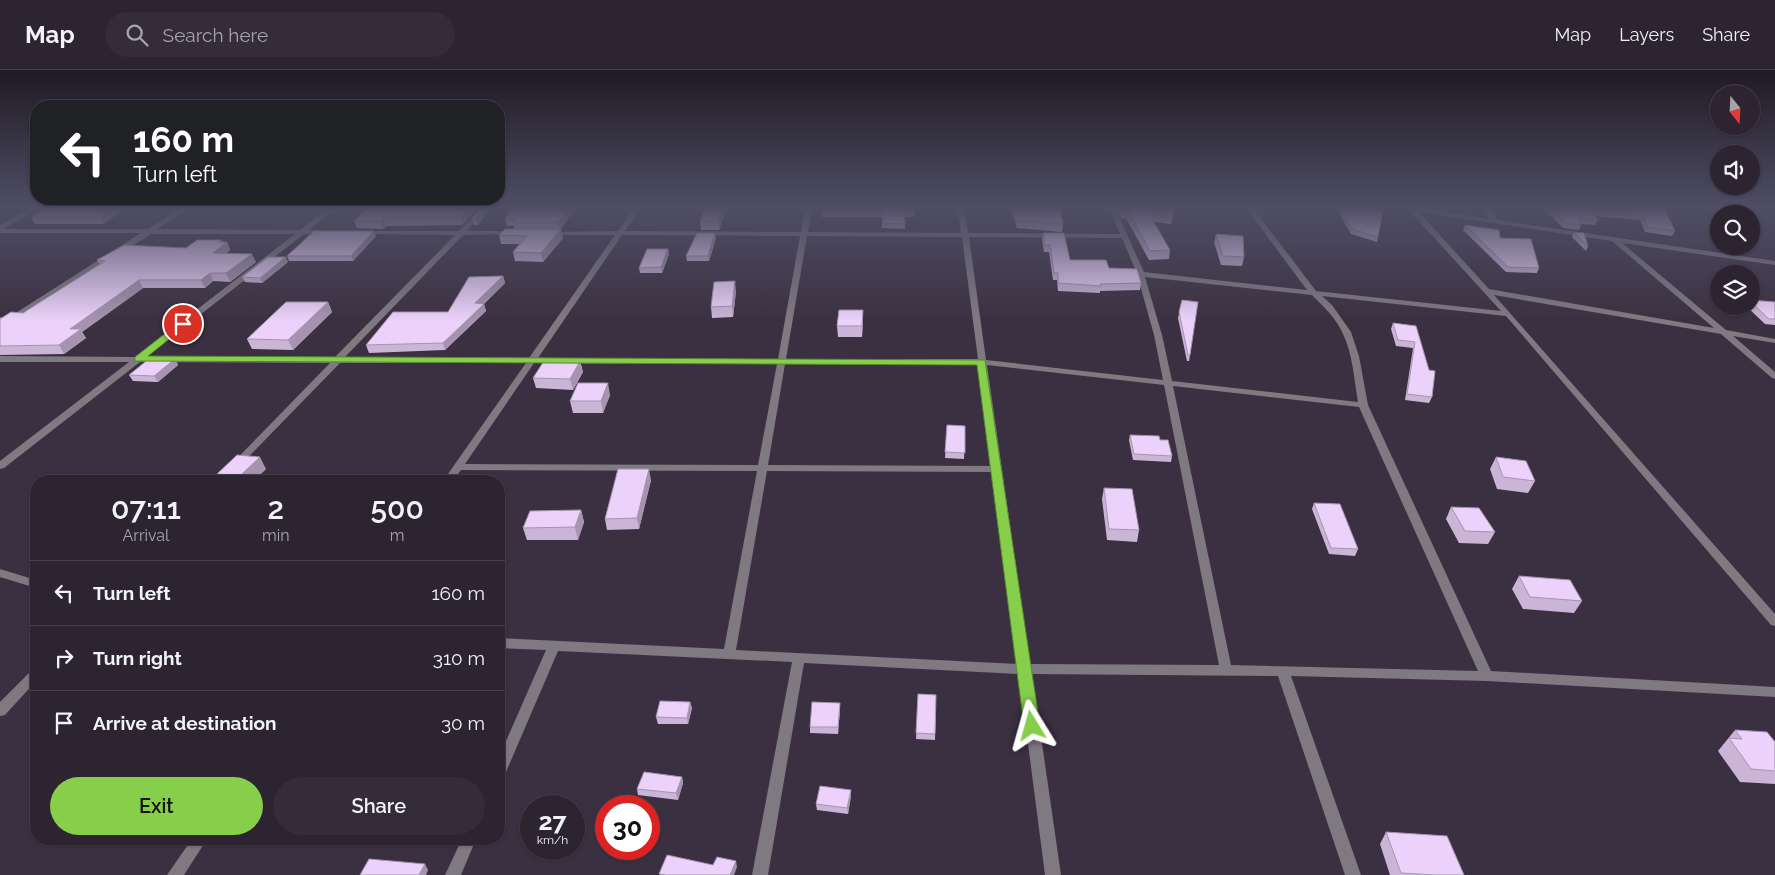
<!DOCTYPE html>
<html lang="en">
<head>
<meta charset="utf-8">
<style>
  :root { --surface:#2c2431; --page:#342c39; --text:#f1f3f6; --muted:#a6a4ab; --line:#48414d; --accent:#87cf4a }
  body { margin:0; font-family:Raleway,sans-serif; background:var(--page); color:var(--text); height:100vh; display:flex; flex-direction:column; font-size:19px; white-space:nowrap }
  * { box-sizing:border-box; margin:0 }
  p { font-size:16px; color:var(--muted) }
  .icon { flex:none; width:28px; height:28px; fill:none; stroke:currentColor; stroke-width:2; stroke-linecap:round; stroke-linejoin:round }
  .map { position:relative; flex:1; overflow:hidden }
  .drawer { position:absolute; left:30px; top:405px; width:475px; height:370px; display:flex; flex-direction:column; background:var(--surface); border-radius:20px; box-shadow:0 1px 4px #0004,0 0 0 1px var(--line) }
  .drawer>* { flex:none }
  .banner { position:absolute; left:30px; top:30px; width:475px; height:105px; border-radius:20px; box-shadow:0 1px 4px #0004,0 0 0 1px var(--line); background:#202124; color:#fff; overflow:hidden }
  .needle { width:32px; rotate:162deg }
  .fabs { position:absolute; left:1710px; top:15px; display:grid; gap:10px }
  .fabs a { display:grid; place-items:center; width:50px; height:50px; border-radius:50%; background:var(--surface); box-shadow:0 1px 4px #0004,0 0 0 1px var(--line); font-size:25px }
  .speed { position:absolute; left:520px; top:725px; display:flex; gap:10px; font-size:25px; font-weight:700; text-align:center }
  .speed>* { display:grid; place-content:center; width:65px; height:65px; border-radius:50%; background:var(--surface); box-shadow:0 1px 4px #0004,0 0 0 1px var(--line); line-height:1 }
  .speed small { font-size:12px; font-weight:400 }
  .speed .limit { border:8px solid #d22; background:#fff; color:#111 }
  .pin { position:absolute; display:grid; place-items:center; width:42px; height:42px; color:#fff; margin:-21px; border:2px solid #fff; border-radius:50%; box-shadow:0 1px 5px #0007 }
  .me { position:absolute; width:55px; margin:-28px; rotate:352deg; stroke-linejoin:round; filter:drop-shadow(0 0 4px #0008) }
  .turn { display:flex; align-items:center; gap:18px; height:105px; padding:0 20px; font-size:22px }
  .turn .icon { width:65px; height:65px; stroke-width:2.5 }
  .turn b { display:block; font-size:35px; line-height:42px }
  .eta { display:flex; justify-content:space-evenly; align-items:center; height:85px; text-align:center }
  .eta b { font-size:30px; font-weight:600; line-height:35px }
  .cta { display:flex; gap:10px; margin-top:auto; padding:10px 20px }
  .cta a { flex:1; height:58px; border-radius:30px; background:var(--accent); color:#111; font-size:20px; font-weight:600; line-height:58px; text-align:center }
  .cta a+a { background:var(--page); color:var(--text) }
  ul { padding:0; list-style:none }
  li { display:flex; align-items:center; gap:15px; height:65px; padding:0 20px; border-top:1px solid var(--line) }
  li div { flex:1 }
  li b { display:block; font-size:19px }
  li em { font-style:normal }
  header { display:flex; align-items:center; gap:30px; box-sizing:border-box; height:70px; padding:0 25px; background:var(--surface); border-bottom:1px solid var(--line) }
  header strong { font-size:24px }
  nav { display:flex; gap:28px; margin-inline-start:auto; font-size:18px }
  .search { width:350px; height:45px; background:var(--page); display:flex; align-items:center; gap:12px; box-sizing:border-box; padding:0 18px; border-radius:28px; color:var(--muted); font-size:19px }
  .map>svg:first-child { display:block }
</style>
</head>
<body>
<header>
<strong>Map</strong>
<div class="search"><svg class="icon" aria-label="search" viewBox="0 0 24 24"><circle cx="10" cy="10" r="6"/><path d="M15 15l6 6"/></svg>Search here</div>
<nav><a>Map</a><a>Layers</a><a>Share</a></nav>
</header>
<div class="map">
<svg width="1775" height="805" viewBox="0 0 1775 805">
  <rect width="100%" height="100%" fill="#3b3041"/>
  <g fill="none" stroke-linecap="round" stroke-linejoin="round">
    <path fill="#7f7982" fill-rule="evenodd" d="M 31,138 L 40,138 L 3,159 L 148,159 L 181,138 L 189,138 L 157,159 L 300,160 L 328,138 L 336,138 L 309,160 L 326,160 L 329,162 L 328,163 L 304,164 L 146,287 L 335,287 L 455,165 L 363,164 L 360,162 L 361,161 L 459,161 L 481,138 L 488,138 L 467,161 L 513,161 L 516,163 L 515,164 L 463,165 L 345,287 L 529,288 L 615,165 L 548,165 L 545,163 L 546,162 L 618,161 L 634,138 L 641,138 L 625,161 L 801,162 L 806,138 L 812,138 L 808,162 L 961,163 L 958,138 L 964,138 L 968,163 L 1120,164 L 1109,138 L 1115,138 L 1144,202 L 1307,220 L 1246,138 L 1253,138 L 1316,221 L 1501,241 L 1407,138 L 1420,138 L 1489,149 L 1484,138 L 1491,138 L 1497,150 L 1775,191 L 1775,195 L 1622,173 L 1726,260 L 1775,269 L 1775,273 L 1733,266 L 1775,302 L 1775,309 L 1772,308 L 1721,264 L 1494,225 L 1775,544 L 1775,556 L 1771,555 L 1506,246 L 1322,226 L 1332,235 L 1351,262 L 1359,286 L 1368,335 L 1491,601 L 1775,617 L 1775,627 L 1487,611 L 1291,606 L 1361,805 L 1345,805 L 1278,606 L 1032,604 L 1061,805 L 1045,805 L 1019,604 L 804,593 L 768,805 L 752,805 L 792,592 L 558,581 L 506,702 L 504,706 L 499,708 L 499,687 L 546,580 L 499,578 L 499,568 L 724,579 L 757,401 L 461,400 L 453,411 L 443,411 L 526,293 L 340,293 L 225,411 L 215,411 L 330,293 L 140,292 L 4,398 L 0,399 L 0,391 L 129,292 L 0,292 L 0,286 L 135,287 L 295,164 L 151,164 L 0,259 L 0,253 L 141,163 L 0,163 L 0,155 ZM 1419,142 L 1612,171 L 1714,258 L 1489,219 ZM 622,165 L 800,166 L 778,289 L 538,288 ZM 807,166 L 962,167 L 978,289 L 786,289 ZM 969,167 L 1122,168 L 1137,204 L 1154,265 L 1163,310 L 986,290 ZM 1145,207 L 1312,225 C 1323,236 1337,249 1343,264 C 1353,285 1354,309 1358,332 L 1172,311 L 1162,265 ZM 534,293 L 777,294 L 758,395 L 465,394 ZM 785,294 L 978,295 L 992,396 L 768,395 ZM 987,295 L 1164,315 L 1219,595 L 1030,594 ZM 1173,316 L 1359,337 L 1478,601 L 1231,595 ZM 767,401 L 992,402 L 1018,594 L 736,580 Z
      M 0,499 L 36,510 L 36,518 L 0,507 Z
      M 36,598 L 36,611 L 5,645 L 0,646 L 0,632 L 32,600 Z
      M 192,769 L 207,769 L 184,805 L 167,805 Z
      M 462,769 L 476,769 L 461,805 L 445,805 Z"/>
  </g>
  <path fill="#cbb5d7" d="M 47,138 L 126,138 L 103,154 L 35,154 L 31,147 Z
    M 478,138 L 462,155 L 386,156 L 383,159 L 357,158 L 354,151 Z
    M 480,138 L 478,155 L 474,155 L 472,148 Z
    M 576,138 L 560,159 L 563,168 L 543,192 L 515,191 L 513,182 L 519,174 L 501,174 L 499,165 L 514,159 L 514,156 L 507,156 L 505,149 Z
    M 726,138 L 719,160 L 701,160 L 700,150 Z
    M 821,138 L 915,138 L 914,147 L 905,147 L 905,159 L 882,158 L 882,147 L 822,147 L 822,142 L 824,139 Z
    M 1011,138 L 1060,138 L 1063,154 L 1062,162 L 1017,158 Z
    M 1117,138 L 1175,138 L 1171,154 L 1153,152 L 1170,180 L 1169,189 L 1149,190 L 1126,148 L 1121,148 Z
    M 1336,138 L 1379,138 L 1378,167 L 1377,172 L 1351,164 Z
    M 1544,138 L 1664,138 L 1675,161 L 1672,166 L 1645,162 L 1640,150 L 1594,146 L 1598,150 L 1595,155 L 1581,154 L 1581,155 L 1579,160 L 1563,158 Z
    M 1465,155 L 1500,168 L 1539,198 L 1537,203 L 1506,202 L 1463,160 Z
    M 1574,162 L 1588,176 L 1586,181 L 1572,167 Z
    M 715,163 L 716,168 L 709,191 L 687,191 L 686,186 Z
    M 1043,163 L 1070,190 L 1109,198 L 1141,213 L 1140,220 L 1100,221 L 1100,223 L 1058,221 L 1057,210 L 1053,210 L 1049,182 L 1044,182 L 1042,169 Z
    M 1216,164 L 1244,187 L 1242,196 L 1221,195 L 1214,172 Z
    M 376,166 L 353,191 L 289,191 L 287,186 Z
    M 223,172 L 227,172 L 230,180 L 226,183 L 256,192 L 230,212 L 213,211 L 205,218 L 143,218 L 82,262 L 86,268 L 64,284 L 0,285 L 0,247 L 1,248 L 23,243 L 100,194 L 97,190 L 186,178 Z
    M 668,179 L 669,184 L 662,203 L 640,203 L 639,198 Z
    M 288,192 L 262,213 L 245,212 L 242,207 Z
    M 503,206 L 505,213 L 484,234 L 486,241 L 445,280 L 369,283 L 366,275 L 448,242 Z
    M 736,221 L 733,247 L 712,248 L 711,237 Z
    M 1182,230 L 1190,285 L 1189,291 L 1187,291 L 1178,248 Z
    M 1751,230 L 1775,232 L 1775,255 L 1765,254 L 1746,236 L 1751,236 Z
    M 328,232 L 332,242 L 293,280 L 252,279 L 247,269 Z
    M 863,240 L 863,251 L 862,267 L 838,267 L 837,256 Z
    M 1393,253 L 1416,256 L 1432,327 L 1429,333 L 1405,330 L 1413,278 L 1396,276 L 1391,259 Z
    M 175,289 L 178,295 L 158,312 L 133,311 L 129,305 Z
    M 580,291 L 583,302 L 573,320 L 536,318 L 533,308 Z
    M 610,325 L 603,343 L 573,343 L 570,331 Z
    M 947,355 L 965,356 L 964,389 L 945,388 Z
    M 1130,365 L 1160,370 L 1172,386 L 1171,392 L 1133,390 L 1129,370 Z
    M 1496,387 L 1535,411 L 1528,423 L 1497,419 L 1490,399 Z
    M 266,399 L 253,411 L 221,411 L 217,404 Z
    M 651,410 L 639,459 L 607,460 L 605,449 Z
    M 1104,418 L 1139,460 L 1137,472 L 1107,470 L 1102,429 Z
    M 1314,433 L 1358,479 L 1355,486 L 1329,484 L 1312,439 Z
    M 1451,437 L 1495,462 L 1488,474 L 1459,473 L 1446,449 Z
    M 581,440 L 584,452 L 578,470 L 527,470 L 523,458 Z
    M 1519,506 L 1582,531 L 1574,543 L 1523,539 L 1512,519 Z
    M 918,624 L 936,625 L 935,670 L 916,669 Z
    M 690,632 L 692,638 L 688,654 L 658,654 L 656,647 Z
    M 840,633 L 840,639 L 838,664 L 810,663 L 810,657 Z
    M 1735,660 L 1775,672 L 1775,714 L 1740,712 L 1718,681 Z
    M 682,707 L 683,713 L 678,730 L 638,725 L 637,719 Z
    M 851,720 L 851,726 L 848,744 L 817,740 L 816,734 Z
    M 1386,762 L 1464,805 L 1390,805 L 1380,774 Z"/>
  <path fill="#a593af" d="M 112,138 L 126,138 L 103,154 L 100,147 Z
    M 469,138 L 478,138 L 462,155 L 460,147 Z
    M 484,138 L 491,138 L 478,155 L 476,148 Z
    M 569,138 L 576,138 L 560,160 L 558,152 Z
    M 722,138 L 726,138 L 719,160 L 718,150 Z
    M 384,148 L 386,156 L 383,159 L 381,151 Z
    M 561,159 L 563,168 L 543,192 L 541,183 Z
    M 374,161 L 376,166 L 353,191 L 351,186 Z
    M 715,163 L 716,168 L 709,191 L 708,186 Z
    M 222,170 L 224,174 L 227,172 L 230,180 L 217,191 L 213,183 L 219,172 Z
    M 668,179 L 669,184 L 662,203 L 661,197 Z
    M 252,184 L 256,192 L 230,212 L 226,203 Z
    M 286,187 L 288,192 L 262,213 L 260,208 Z
    M 210,203 L 213,211 L 205,218 L 201,210 Z
    M 503,206 L 505,213 L 477,240 L 475,233 Z
    M 139,210 L 143,218 L 82,262 L 86,268 L 64,284 L 59,275 L 70,259 Z
    M 735,211 L 736,221 L 733,247 L 732,236 Z
    M 328,232 L 332,242 L 293,280 L 288,270 Z
    M 484,234 L 486,241 L 445,280 L 443,273 Z
    M 863,240 L 863,251 L 862,267 L 862,256 Z
    M 175,289 L 178,295 L 158,312 L 154,306 Z
    M 580,291 L 583,302 L 573,320 L 570,309 Z
    M 608,313 L 610,325 L 603,343 L 601,331 Z
    M 260,387 L 266,399 L 253,411 L 242,411 L 240,406 Z
    M 649,399 L 651,410 L 639,459 L 637,448 Z
    M 581,440 L 584,452 L 578,470 L 575,457 Z
    M 500,509 L 504,522 L 499,532 L 499,511 Z
    M 690,632 L 692,638 L 688,654 L 687,648 Z
    M 840,633 L 840,639 L 838,664 L 838,657 Z
    M 682,707 L 683,713 L 678,730 L 676,723 Z
    M 851,720 L 851,726 L 848,744 L 847,738 Z
    M 736,791 L 737,797 L 734,805 L 730,805 Z
    M 425,794 L 428,800 L 426,805 L 419,805 Z"/>
  <path fill="#ecd2fa" stroke="#a593af" d="M 47,138 L 112,138 L 100,147 L 31,147 Z
    M 368,138 L 469,138 L 460,147 L 384,148 L 381,151 L 354,151 Z
    M 480,138 L 484,138 L 476,148 L 472,148 Z
    M 511,138 L 569,138 L 558,152 L 513,152 L 515,149 L 505,149 Z
    M 706,138 L 722,138 L 718,150 L 700,150 Z
    M 824,138 L 915,138 L 915,142 L 905,142 L 905,154 L 882,153 L 883,142 L 822,142 Z
    M 1014,138 L 1060,138 L 1063,154 L 1018,150 Z
    M 1122,138 L 1174,138 L 1173,145 L 1148,142 L 1170,180 L 1150,181 L 1128,140 L 1123,139 Z
    M 1340,138 L 1379,138 L 1380,140 L 1383,141 L 1378,167 L 1352,159 Z
    M 1551,138 L 1664,138 L 1675,161 L 1648,157 L 1642,145 L 1590,140 L 1598,150 L 1579,148 L 1581,155 L 1565,153 Z
    M 1465,155 L 1499,160 L 1500,168 L 1531,169 L 1539,198 L 1508,197 Z
    M 505,159 L 561,159 L 541,183 L 513,182 L 527,166 L 499,165 Z
    M 314,161 L 374,161 L 351,186 L 287,186 Z
    M 1574,162 L 1584,163 L 1588,176 Z
    M 697,163 L 715,163 L 708,186 L 686,186 Z
    M 1043,163 L 1064,163 L 1070,190 L 1106,190 L 1109,198 L 1137,199 L 1141,213 L 1100,214 L 1101,216 L 1058,213 L 1058,203 L 1054,203 L 1050,175 L 1045,175 Z
    M 1216,164 L 1243,166 L 1244,187 L 1223,186 Z
    M 197,170 L 222,170 L 219,172 L 227,172 L 213,183 L 252,184 L 226,203 L 210,203 L 201,210 L 139,210 L 70,259 L 81,259 L 59,275 L 0,276 L 0,249 L 11,242 L 23,243 L 105,191 L 97,190 L 124,175 L 186,178 Z
    M 647,179 L 668,179 L 661,197 L 639,198 Z
    M 268,187 L 286,187 L 260,208 L 242,207 Z
    M 503,206 L 475,233 L 484,234 L 443,273 L 366,275 L 393,242 L 448,242 L 469,207 Z
    M 735,211 L 732,236 L 711,237 L 714,212 Z
    M 1182,230 L 1198,232 L 1190,285 L 1188,285 L 1179,242 Z
    M 1751,230 L 1775,232 L 1775,249 L 1769,249 L 1751,232 Z
    M 286,232 L 328,232 L 288,270 L 247,269 Z
    M 839,240 L 863,240 L 862,256 L 837,256 Z
    M 1393,253 L 1416,256 L 1429,300 L 1435,301 L 1432,327 L 1407,324 L 1415,272 L 1398,270 Z
    M 150,288 L 175,289 L 154,306 L 129,305 Z
    M 544,291 L 580,291 L 570,309 L 533,308 Z
    M 578,313 L 608,313 L 601,331 L 570,331 Z
    M 947,355 L 965,356 L 965,383 L 945,382 Z
    M 1130,365 L 1159,366 L 1160,370 L 1168,370 L 1172,386 L 1134,384 Z
    M 237,385 L 260,387 L 240,406 L 217,404 Z
    M 1496,387 L 1526,391 L 1535,411 L 1503,407 Z
    M 618,399 L 649,399 L 637,448 L 605,449 Z
    M 456,407 L 484,409 L 483,411 L 453,411 Z
    M 1104,418 L 1132,419 L 1139,460 L 1109,459 Z
    M 1314,433 L 1340,434 L 1358,479 L 1331,478 Z
    M 1451,437 L 1479,438 L 1495,462 L 1465,461 Z
    M 581,440 L 575,457 L 523,458 L 530,441 Z
    M 1519,506 L 1570,510 L 1582,531 L 1530,527 Z
    M 918,624 L 936,625 L 935,664 L 916,663 Z
    M 660,631 L 690,632 L 687,648 L 656,647 Z
    M 812,632 L 840,633 L 838,657 L 810,657 Z
    M 1735,660 L 1767,662 L 1775,672 L 1775,701 L 1751,699 L 1729,668 L 1742,669 Z
    M 644,702 L 682,707 L 676,723 L 637,719 Z
    M 820,716 L 851,720 L 847,738 L 816,734 Z
    M 1386,762 L 1447,766 L 1464,805 L 1435,805 L 1401,803 Z
    M 667,785 L 713,795 L 717,787 L 736,791 L 730,805 L 665,805 L 659,804 Z
    M 369,789 L 425,794 L 419,805 L 360,805 Z"/>
  <linearGradient id="sky" x2="0" y2="1"><stop stop-color="#201a24"/><stop offset="0.55" stop-color="#4f4e65"/><stop offset="1" stop-color="#4f4e65" stop-opacity="0"/></linearGradient>
  <rect width="1775" height="251" fill="url(#sky)"/>
  <path fill="#87cf4a" stroke="#588730" d="M 180,252 L 188,254 L 148,286 L 985,290 L 1040,656 L 1037,660 L 1032,662 L 1027,660 L 1024,656 L 977,295 L 135,291 L 135,287 Z"/>
</svg>
<div class="fabs">
<a><svg class="needle" viewBox="-14 -14 28 28"><path d="M0-13l5 13h-10z" fill="#e53935"/><path d="M0 13l5-13h-10z" fill="#a6a4ab"/></svg></a>
<a><svg class="icon" aria-label="sound" viewBox="0 0 24 24"><path d="M4 9h4l5-4v14l-5-4H4zM17 9q2 3 0 6"/></svg></a>
<a><svg class="icon" aria-label="search" viewBox="0 0 24 24"><circle cx="10" cy="10" r="6"/><path d="M15 15l6 6"/></svg></a>
<a><svg class="icon" aria-label="layers" viewBox="0 0 24 24"><path d="M12 4l9 5-9 5-9-5zM3 14l9 5 9-5"/></svg></a>
</div>
<div class="speed"><div>27<small>km/h</small></div><div class="limit">30</div></div>
<div class="pin" style="left:183px;top:254px;background:#d93025"><svg class="icon" aria-label="arrive" viewBox="0 0 24 24"><path d="M6 21V4h12l-3 4 3 4H6"/></svg></div>
<svg class="me" style="left:1032px;top:656px" viewBox="-20 -20 40 40"><path d="M0-17L14 15 0 8-14 15z" fill="#87cf4a" stroke="#fff" stroke-width="4"/></svg>
<div class="banner">
<div class="turn"><svg class="icon" aria-label="left" viewBox="0 0 24 24"><path d="M17 20v-9H6M10 6l-5 5 5 5"/></svg><div><b>160 m</b>Turn left</div></div>
</div>
<section class="drawer">
<div class="eta">
<div><b>07:11</b><p>Arrival</p></div>
<div><b>2</b><p>min</p></div>
<div><b>500</b><p>m</p></div>
</div>
<ul>
<li><svg class="icon" aria-label="left" viewBox="0 0 24 24"><path d="M17 20v-9H6M10 6l-5 5 5 5"/></svg><div><b>Turn left</b></div><em>160 m</em></li>
<li><svg class="icon" aria-label="right" viewBox="0 0 24 24"><path d="M7 20v-9h11M14 6l5 5-5 5"/></svg><div><b>Turn right</b></div><em>310 m</em></li>
<li><svg class="icon" aria-label="arrive" viewBox="0 0 24 24"><path d="M6 21V4h12l-3 4 3 4H6"/></svg><div><b>Arrive at destination</b></div><em>30 m</em></li>
</ul>
<div class="cta"><a>Exit</a><a>Share</a></div>
</section>
</div>
</body>
</html>
